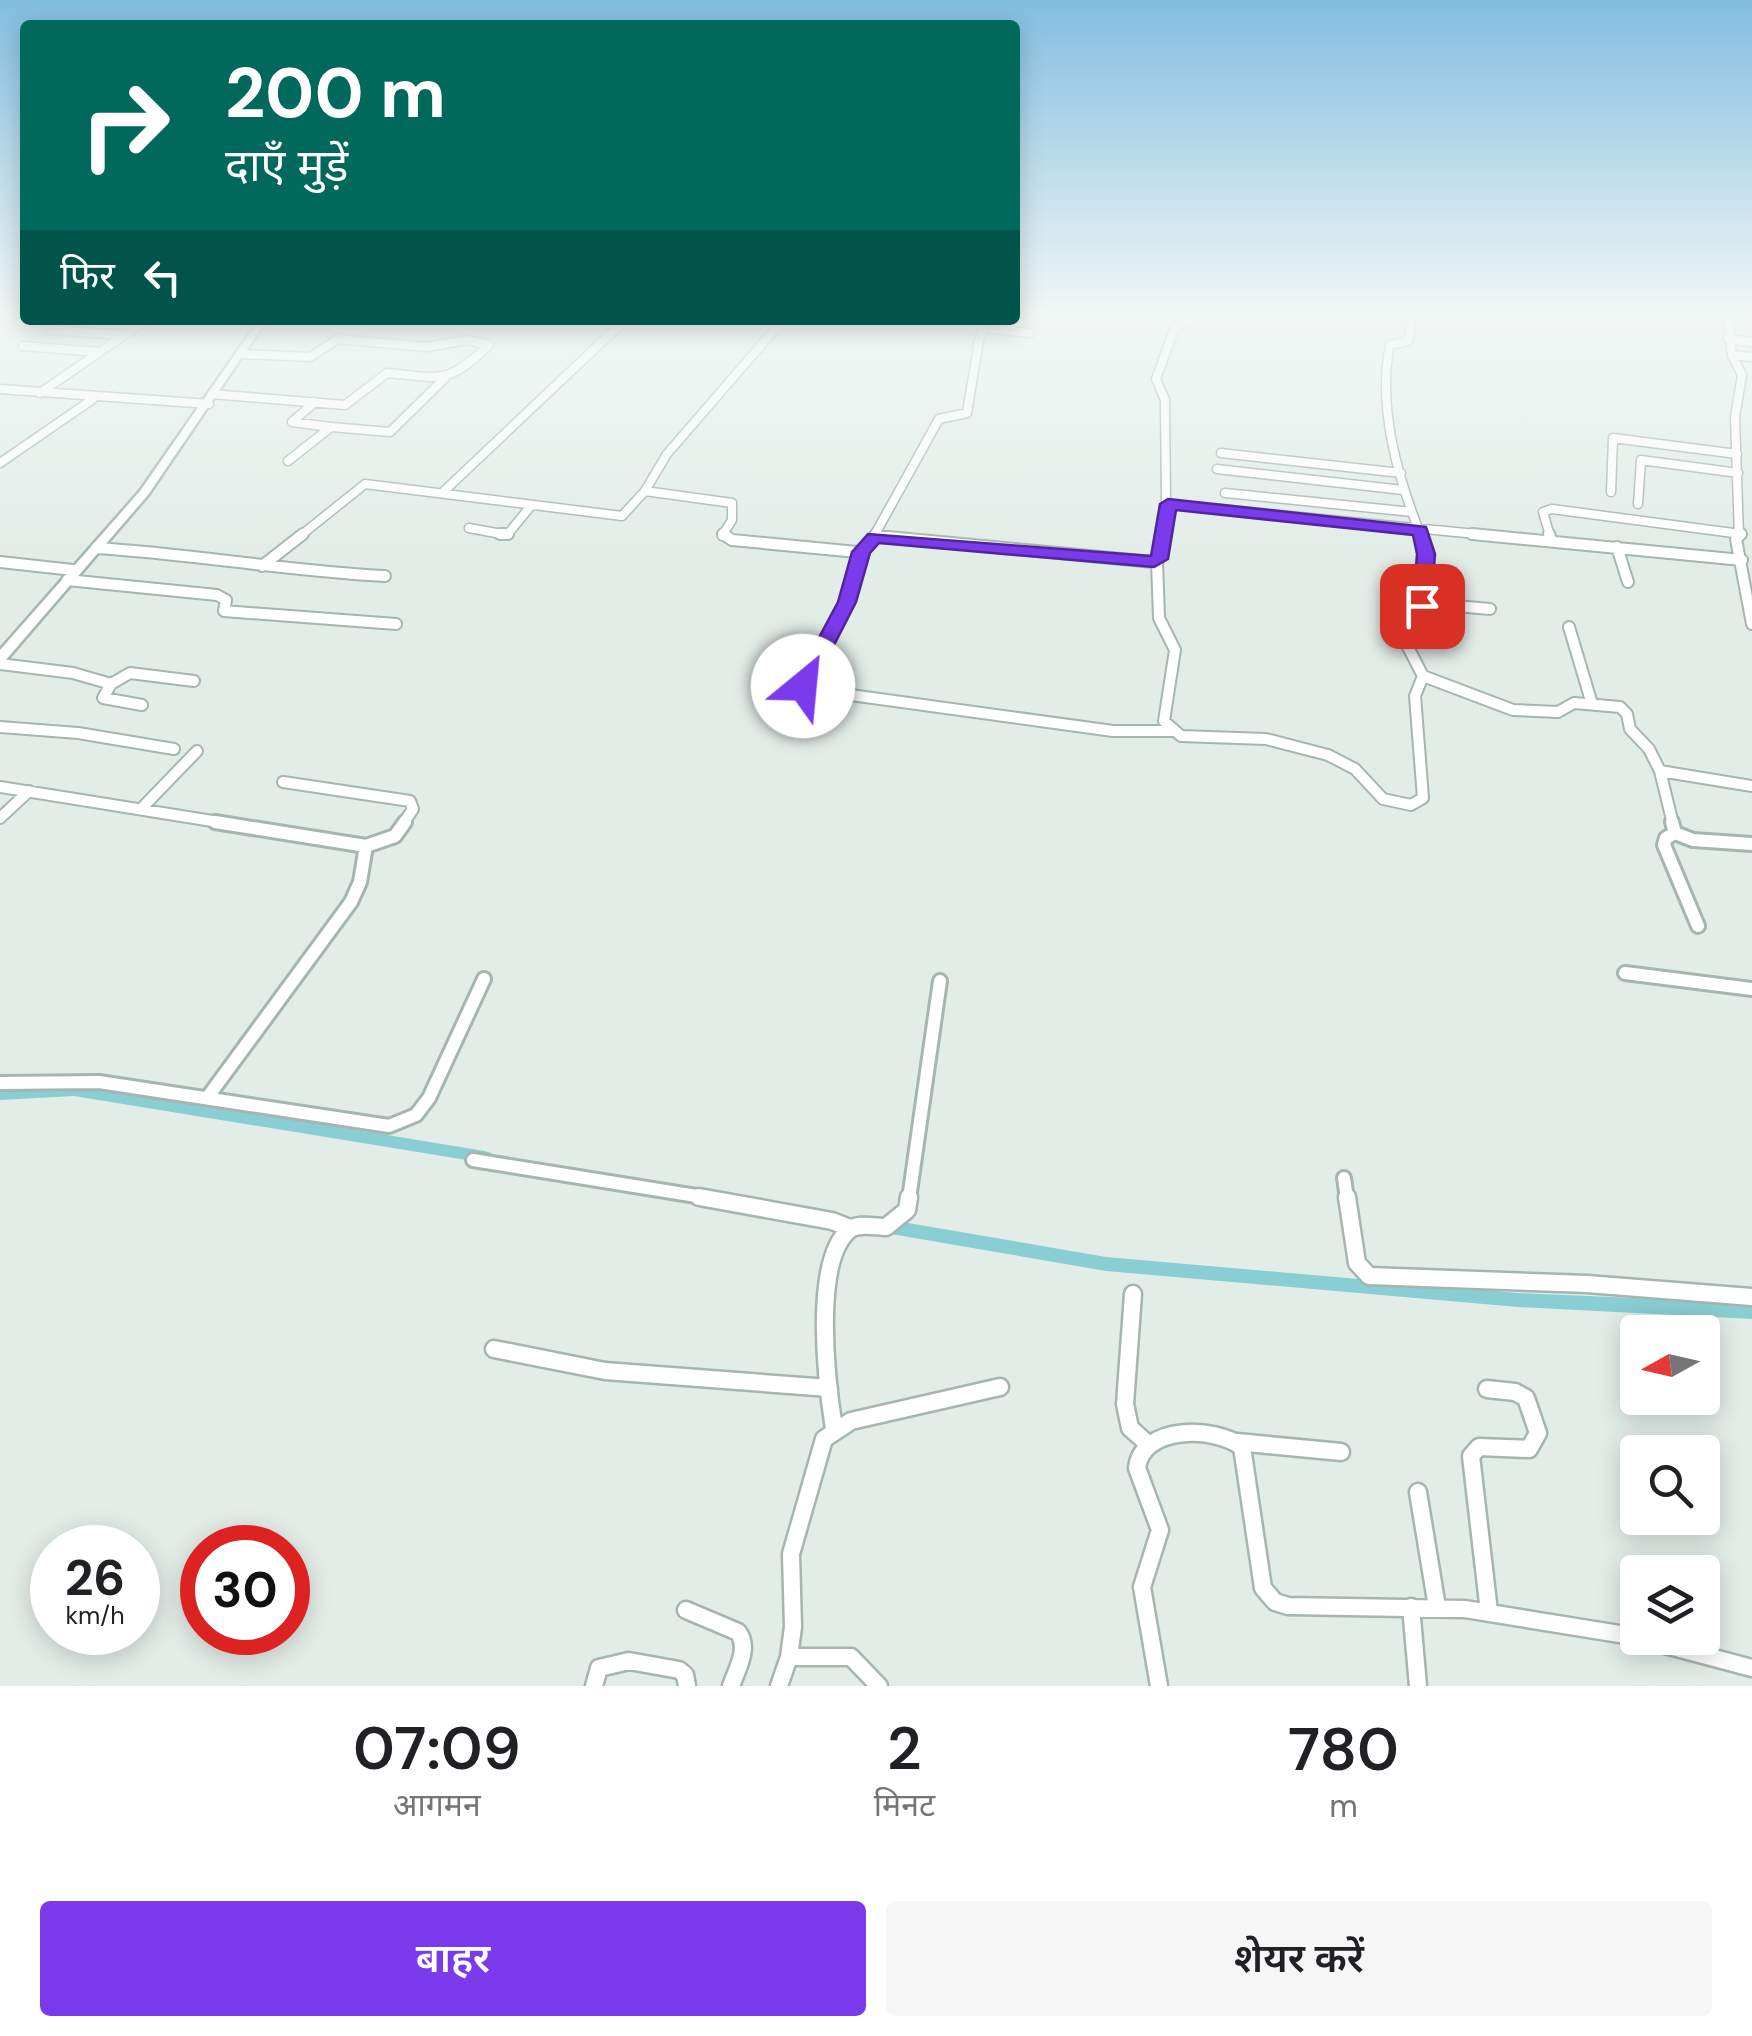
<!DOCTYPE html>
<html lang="hi">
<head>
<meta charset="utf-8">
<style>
  :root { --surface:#fff; --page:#f6f6f6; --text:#202124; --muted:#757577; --accent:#7c3aed }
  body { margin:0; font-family:"DM Sans","Noto Sans Devanagari",sans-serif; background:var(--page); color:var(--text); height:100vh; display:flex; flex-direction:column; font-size:38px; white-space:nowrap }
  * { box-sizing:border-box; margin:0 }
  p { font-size:32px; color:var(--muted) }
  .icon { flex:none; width:55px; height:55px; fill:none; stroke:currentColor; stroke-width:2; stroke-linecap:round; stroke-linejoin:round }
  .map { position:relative; height:1686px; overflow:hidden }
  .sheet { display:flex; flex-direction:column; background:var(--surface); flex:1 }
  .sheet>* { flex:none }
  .top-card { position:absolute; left:20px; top:20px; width:1000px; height:305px; border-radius:10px; box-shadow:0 5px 25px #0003; background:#00695c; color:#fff; overflow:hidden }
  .needle { width:65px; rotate:262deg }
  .fabs { position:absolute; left:1620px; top:1315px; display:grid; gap:20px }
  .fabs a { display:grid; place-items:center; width:100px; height:100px; border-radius:10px; background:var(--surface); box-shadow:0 5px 25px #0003; font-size:50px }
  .speed { position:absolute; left:30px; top:1525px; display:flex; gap:20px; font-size:50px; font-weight:700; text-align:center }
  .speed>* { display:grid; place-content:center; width:130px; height:130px; border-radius:50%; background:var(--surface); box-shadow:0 5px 25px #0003; line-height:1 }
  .speed small { font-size:25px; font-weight:400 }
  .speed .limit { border:15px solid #d22; background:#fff; color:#111 }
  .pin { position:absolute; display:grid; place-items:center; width:85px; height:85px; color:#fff; margin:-42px; border-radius:20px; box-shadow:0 5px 15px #0006 }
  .me { position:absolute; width:110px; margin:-55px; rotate:28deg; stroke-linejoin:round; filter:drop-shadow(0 0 8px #0008) }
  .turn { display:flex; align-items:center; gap:35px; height:210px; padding:0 40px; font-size:45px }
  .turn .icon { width:130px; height:130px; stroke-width:2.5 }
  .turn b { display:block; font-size:70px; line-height:85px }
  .then { display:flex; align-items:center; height:95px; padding:0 40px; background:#0003; gap:20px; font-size:38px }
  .eta { display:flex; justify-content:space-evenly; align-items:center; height:170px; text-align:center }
  .eta b { font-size:60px; font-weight:600; line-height:70px }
  .action { display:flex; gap:20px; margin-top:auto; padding:20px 40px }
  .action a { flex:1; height:115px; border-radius:10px; background:var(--accent); color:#fff; font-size:40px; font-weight:600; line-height:115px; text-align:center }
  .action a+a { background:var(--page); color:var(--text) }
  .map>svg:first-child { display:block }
</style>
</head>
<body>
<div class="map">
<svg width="1752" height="1686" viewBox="0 0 1752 1686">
  <rect width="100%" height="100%" fill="#e3ede8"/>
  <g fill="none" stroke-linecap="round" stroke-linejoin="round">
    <path fill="#89ced4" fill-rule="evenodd" d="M 74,1084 L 485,1151 L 491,1153 L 493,1157 L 491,1161 L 485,1163 L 74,1096 L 0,1100 L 0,1088 Z
      M 885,1219 L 1106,1257 L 1518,1293 L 1752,1303 L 1752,1319 L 1518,1307 L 1106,1271 L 885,1233 L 879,1231 L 877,1226 L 879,1221 Z"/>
    <g stroke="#a5b5af" stroke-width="11">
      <path id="minor-far3" d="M 1413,314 L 1408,341 L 1390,345 C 1377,407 1398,478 1421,536
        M 1685,314 L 1712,314
        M 1738,314 L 1728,320 L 1732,355 L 1742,375 L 1735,417 L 1739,536
        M 1336,318 L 1338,314
        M 983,328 L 1030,333
        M 51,330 L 124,335
        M 1728,339 L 1752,342
        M 23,346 L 99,352
        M 241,354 L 310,357 L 338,339 L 426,347 L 467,340 L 489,345
        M 1732,355 L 1752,357
        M 0,389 L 209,404
        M 40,393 L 146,320
        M 212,394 L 345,405 L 387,373 C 442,378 447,385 489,345
        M 331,427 L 390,432 L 445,378
        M 1221,453 L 1401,473
        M 288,461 L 331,427 L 292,422 L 315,402
        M 0,463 L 93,399
        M 1217,469 L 1403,490
        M 645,491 L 732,503 L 732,520 L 722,536
        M 1611,492 L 1613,438 L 1737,454
        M 442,493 L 625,320
        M 1225,493 L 1412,512
        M 1166,504 L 1165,400 L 1156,379 L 1175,327 L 1204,314
        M 1638,504 L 1641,460 L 1738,473
        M 469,528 L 507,535 L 530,507
        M 300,536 L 365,484 L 622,516 L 645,491 L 667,454 L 783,320
        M 874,536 L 939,419 L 967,413 L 979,340 L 987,320
        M 1163,536 L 1168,504 L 1497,536
        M 1550,536 L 1543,512 L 1552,509 L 1741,534"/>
    </g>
    <g stroke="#a5b5af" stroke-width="14">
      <path id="minor-far2" d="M 500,534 L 508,534
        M 723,534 L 732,540 L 857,552 L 865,550 L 874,537 L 888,537 L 1153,562 L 1159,559 L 1163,534
        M 1420,534 L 1425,547 L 1423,603 L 1490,609
        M 1472,534 L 1742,560
        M 1549,534 L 1551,539
        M 1741,534 L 1736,539 L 1752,624
        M 874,537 L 876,534
        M 1617,547 L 1628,582
        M 96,548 C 193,554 288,571 385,576
        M 861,552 L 841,616 L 803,682 L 807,689 L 1113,731 L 1172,731
        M 1157,561 L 1159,618 L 1175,650 L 1164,721 L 1181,736 L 1266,739 L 1328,755 L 1355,769 L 1383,799 L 1411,805 L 1423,798 L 1415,696 L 1423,676 L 1513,710 L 1558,712 L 1574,703 L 1620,707 L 1627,714 L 1630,729 L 1649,749 L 1660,771 L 1673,824
        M 0,562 L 73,570
        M 262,566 L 303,534
        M 67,580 L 217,595 L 226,600 L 224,611 L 396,624
        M 1423,603 L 1406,624 L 1408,647 L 1423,676
        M 1569,627 L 1592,704
        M 0,664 L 73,673 L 111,684 L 103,698 L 142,705
        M 111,684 L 130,673 L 194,681
        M 0,727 L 78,733 L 174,749
        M 1660,771 L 1752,786
        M 283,782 L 410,801 L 413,809 L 403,824
        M 0,787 L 231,824
        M 141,809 L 197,751
        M 0,818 L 29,791"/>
    </g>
    <g stroke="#a5b5af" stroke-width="18">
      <path id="minor-far1" d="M 215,822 L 366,846 L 395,836 L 405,822
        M 1672,822 L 1675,833 L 1693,840 L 1752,844
        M 1675,833 L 1666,838 L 1664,845 L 1698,926
        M 1625,973 L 1752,989
        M 0,1083 L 99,1082 L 389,1126 L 416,1115 L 429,1098 L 484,979
        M 207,1098 L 351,902 L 360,882 L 366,846
        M 473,1160 L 715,1199
        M 1344,1178 L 1347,1199
        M 909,1199 L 940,981"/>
    </g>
    <g stroke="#a5b5af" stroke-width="21">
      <path id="minor" d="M 699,1197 L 832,1221 L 850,1228
        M 1347,1197 L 1357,1263 L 1369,1276 L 1587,1284 L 1752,1297
        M 1133,1294 L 1125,1404 L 1130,1428 L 1148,1444
        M 494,1349 L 605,1371 L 829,1388
        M 1487,1389 L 1515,1392 L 1526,1398 L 1538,1433 L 1529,1449 L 1479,1447 L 1471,1456 L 1489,1612
        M 834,1429 C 827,1385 812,1264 848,1231 C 857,1222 875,1227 886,1227 L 907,1210 L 909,1197
        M 1237,1442 L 1341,1452
        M 1418,1492 L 1437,1607
        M 1411,1607 L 1418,1686
        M 686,1610 L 738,1632 C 750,1648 737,1669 731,1686
        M 1639,1638 L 1752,1668
        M 789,1657 L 851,1657 L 879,1686
        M 594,1686 L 599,1668 L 629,1661 L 679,1670 L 685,1675 L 687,1686
        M 779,1686 L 789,1657 L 793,1627 L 791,1554 L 824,1439 L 851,1421 L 1000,1387
        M 1159,1686 L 1142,1587 L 1160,1530 L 1137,1468 C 1142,1425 1215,1426 1242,1447 L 1263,1588 L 1275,1602 L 1288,1606 L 1465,1609 L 1638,1637"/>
    </g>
    <g stroke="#a5b5af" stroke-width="5">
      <path id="tertiary" d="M 259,320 L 267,320 L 148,495 L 5,661 L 0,662 L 0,650 L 140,491 Z"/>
    </g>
    <use href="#minor-far3" stroke="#fff" stroke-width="8"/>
    <use href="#minor-far2" stroke="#fff" stroke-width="10"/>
    <use href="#minor-far1" stroke="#fff" stroke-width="12"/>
    <use href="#minor" stroke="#fff" stroke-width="16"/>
    <use href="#tertiary" fill="#fff" fill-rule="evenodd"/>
  </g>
  <linearGradient id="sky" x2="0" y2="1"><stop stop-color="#82bee0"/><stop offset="0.57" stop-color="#f2f7f5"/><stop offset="1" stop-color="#f2f7f5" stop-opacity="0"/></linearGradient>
  <rect width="1752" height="550" fill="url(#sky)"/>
  <path fill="#7c3aed" stroke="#51269a" stroke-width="2.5" d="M 1168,499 L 1426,527 L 1435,554 L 1431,606 L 1422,612 L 1413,606 L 1417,554 L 1413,535 L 1176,510 L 1168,559 L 1154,567 L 879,543 L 870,553 L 856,602 L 813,686 L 803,692 L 793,686 L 838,602 L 852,552 L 868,534 L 1151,556 L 1160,504 Z"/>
</svg>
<div class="fabs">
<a><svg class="needle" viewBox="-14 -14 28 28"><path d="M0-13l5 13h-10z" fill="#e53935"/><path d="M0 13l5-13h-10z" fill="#757577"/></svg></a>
<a><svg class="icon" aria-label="search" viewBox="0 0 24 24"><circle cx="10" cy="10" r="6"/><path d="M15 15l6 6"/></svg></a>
<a><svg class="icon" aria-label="layers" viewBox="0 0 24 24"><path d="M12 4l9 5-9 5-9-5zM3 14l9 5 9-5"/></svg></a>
</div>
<div class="speed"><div>26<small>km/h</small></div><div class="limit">30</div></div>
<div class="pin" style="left:1422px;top:606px;background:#d93025"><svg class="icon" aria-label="arrive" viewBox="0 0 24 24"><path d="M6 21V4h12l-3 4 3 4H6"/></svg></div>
<svg class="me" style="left:803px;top:686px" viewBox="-20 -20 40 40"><circle r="19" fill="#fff"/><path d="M0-13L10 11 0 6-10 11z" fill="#7c3aed"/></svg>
<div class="top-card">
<div class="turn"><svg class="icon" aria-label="right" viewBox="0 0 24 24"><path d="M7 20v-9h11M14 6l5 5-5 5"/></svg><div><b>200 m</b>दाएँ मुड़ें</div></div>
<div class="then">फिर<svg class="icon" aria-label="left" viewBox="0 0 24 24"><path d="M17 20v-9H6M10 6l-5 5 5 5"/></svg></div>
</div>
</div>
<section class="sheet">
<div class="eta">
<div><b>07:09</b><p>आगमन</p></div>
<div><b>2</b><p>मिनट</p></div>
<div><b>780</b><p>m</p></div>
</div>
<div class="action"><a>बाहर</a><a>शेयर करें</a></div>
</section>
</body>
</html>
